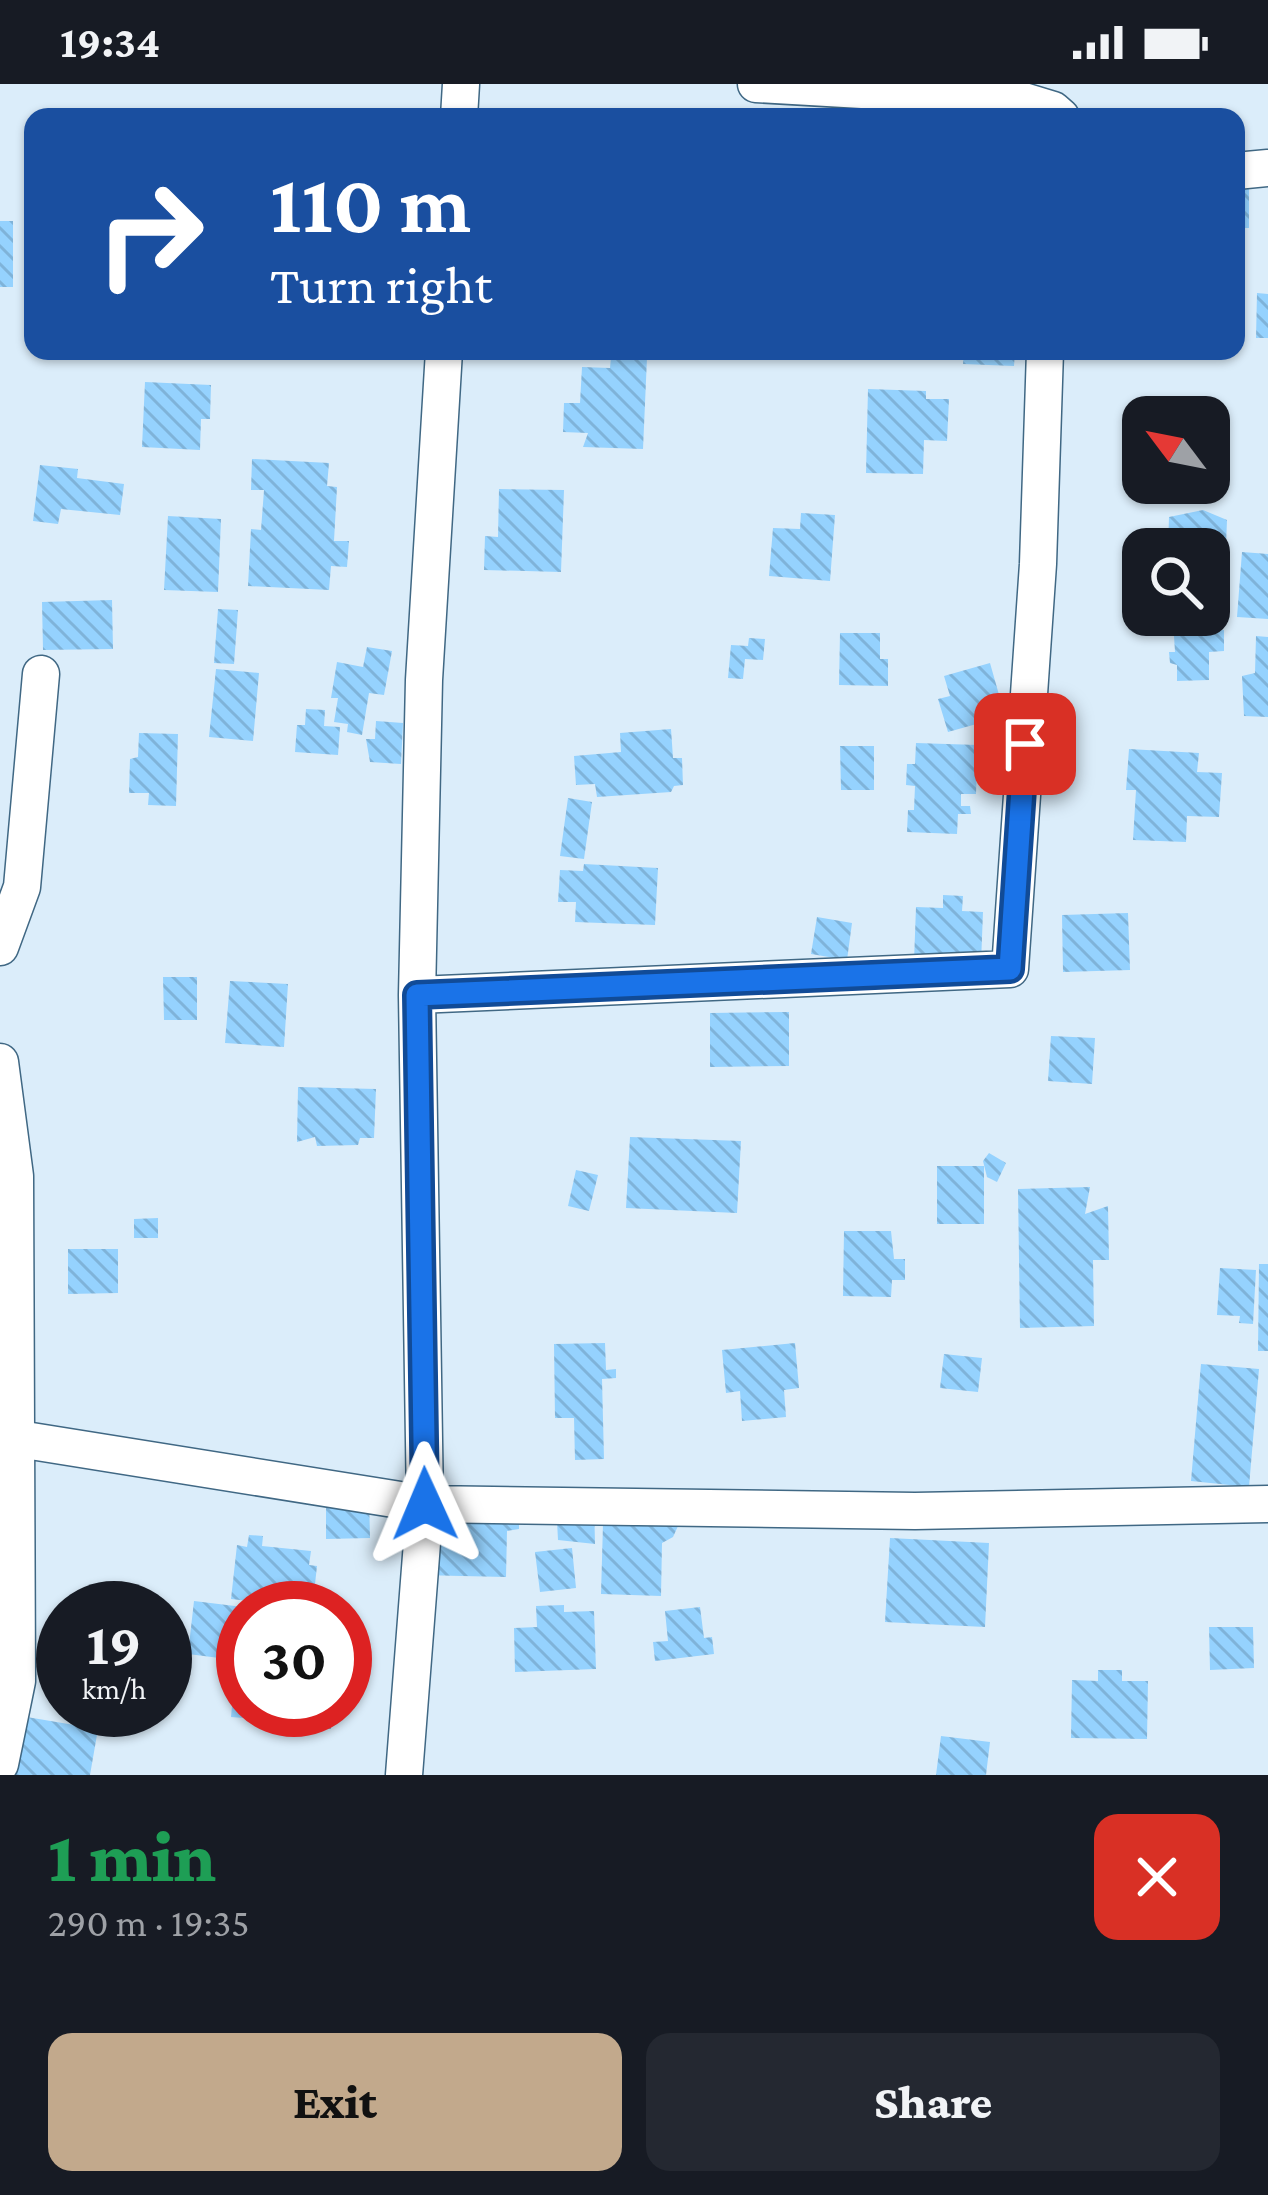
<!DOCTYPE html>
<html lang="en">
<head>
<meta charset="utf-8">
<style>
  :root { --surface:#171b24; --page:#242831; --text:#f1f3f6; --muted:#9ea1a6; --accent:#c2a98c }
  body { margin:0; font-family:"Crimson Pro",serif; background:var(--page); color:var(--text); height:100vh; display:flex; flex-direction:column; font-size:45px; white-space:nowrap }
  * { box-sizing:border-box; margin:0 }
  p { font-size:39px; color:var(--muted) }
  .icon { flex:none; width:66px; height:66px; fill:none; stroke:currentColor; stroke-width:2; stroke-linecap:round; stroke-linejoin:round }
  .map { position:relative; height:1691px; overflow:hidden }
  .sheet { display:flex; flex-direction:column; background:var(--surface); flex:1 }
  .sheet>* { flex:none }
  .guide { position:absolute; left:24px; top:24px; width:1221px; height:252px; border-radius:24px; box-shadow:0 3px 9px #0004; background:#1a4fa0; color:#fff; overflow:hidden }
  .needle { width:78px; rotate:302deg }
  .controls { position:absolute; left:1122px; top:312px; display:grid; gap:24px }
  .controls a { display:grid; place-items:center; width:108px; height:108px; border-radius:24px; background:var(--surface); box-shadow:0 3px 9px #0004; font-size:60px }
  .speed { position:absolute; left:36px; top:1497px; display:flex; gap:24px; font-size:60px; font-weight:700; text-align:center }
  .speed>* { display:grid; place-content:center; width:156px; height:156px; border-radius:50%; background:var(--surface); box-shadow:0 3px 9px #0004; line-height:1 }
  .speed small { font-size:30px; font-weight:400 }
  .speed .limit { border:18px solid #d22; background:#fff; color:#111 }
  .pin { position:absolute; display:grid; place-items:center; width:102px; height:102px; color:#fff; margin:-51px; border-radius:24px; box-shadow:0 6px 18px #0006 }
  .me { position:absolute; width:132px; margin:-66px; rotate:359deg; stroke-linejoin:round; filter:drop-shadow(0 0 9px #0008) }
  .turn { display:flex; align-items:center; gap:42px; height:252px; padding:0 48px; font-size:54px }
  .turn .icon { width:156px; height:156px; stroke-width:2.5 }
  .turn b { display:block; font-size:84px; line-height:102px }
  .round { display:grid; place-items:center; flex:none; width:126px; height:126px; border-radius:24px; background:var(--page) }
  .headline { display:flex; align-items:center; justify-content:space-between; height:204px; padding:0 48px }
  h1 { font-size:72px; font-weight:800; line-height:90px; color:#1e9e55 }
  .button { display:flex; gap:24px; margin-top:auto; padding:24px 48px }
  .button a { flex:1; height:138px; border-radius:24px; background:var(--accent); color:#111; font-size:48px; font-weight:800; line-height:138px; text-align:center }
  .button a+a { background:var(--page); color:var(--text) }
  .status { display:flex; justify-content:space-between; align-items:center; height:84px; padding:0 60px; background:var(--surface); direction:ltr }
  .status svg { height:33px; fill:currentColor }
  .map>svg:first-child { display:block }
</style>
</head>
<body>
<div class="status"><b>19:34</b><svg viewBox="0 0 49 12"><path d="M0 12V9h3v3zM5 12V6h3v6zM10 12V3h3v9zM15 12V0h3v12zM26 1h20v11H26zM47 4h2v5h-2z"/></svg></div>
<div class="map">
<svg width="1268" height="1691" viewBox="0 0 1268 1691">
  <defs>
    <pattern id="building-back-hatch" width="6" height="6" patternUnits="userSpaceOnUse" patternTransform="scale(3)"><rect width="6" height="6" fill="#95d2fe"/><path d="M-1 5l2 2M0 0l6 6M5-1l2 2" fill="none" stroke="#7fb3d9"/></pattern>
  </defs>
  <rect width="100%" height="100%" fill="#dbedfa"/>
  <path fill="url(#building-back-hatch)" d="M 1236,104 L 1249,104 L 1249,144 L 1236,144 Z
    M 0,137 L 13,137 L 13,203 L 0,203 Z
    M 1236,197 L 1243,197 L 1242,262 L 1236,262 Z
    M 1257,209 L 1268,210 L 1268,254 L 1256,254 Z
    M 964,267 L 1015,267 L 1014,282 L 963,280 Z
    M 611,273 L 647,274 L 643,365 L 583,363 L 588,349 L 563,348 L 564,319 L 580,319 L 582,283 L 610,284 Z
    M 145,298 L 211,301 L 210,335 L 201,335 L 200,366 L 142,363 Z
    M 868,305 L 926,307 L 926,315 L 949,315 L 947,357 L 924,356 L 923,390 L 866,389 Z
    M 252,375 L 329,379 L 327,402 L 337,403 L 334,457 L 349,457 L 347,483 L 331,482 L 329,506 L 248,502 L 251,445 L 261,446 L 264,406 L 251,406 Z
    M 40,381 L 78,385 L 77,394 L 124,400 L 120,431 L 61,425 L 58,440 L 33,437 Z
    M 499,405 L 564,406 L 561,488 L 484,486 L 485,452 L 498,453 Z
    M 1203,426 L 1227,436 L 1225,489 L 1209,489 L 1209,465 L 1168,465 L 1169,433 Z
    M 801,429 L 835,431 L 830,497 L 769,492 L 773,444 L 800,445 Z
    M 168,432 L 221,435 L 218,508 L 164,506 Z
    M 1242,468 L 1268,470 L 1268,535 L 1237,533 Z
    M 112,516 L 113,565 L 43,566 L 42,518 Z
    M 218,525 L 238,526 L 234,580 L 214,579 Z
    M 1214,534 L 1211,547 L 1224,546 L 1224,567 L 1209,568 L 1209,596 L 1177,597 L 1177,581 L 1170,579 L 1169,568 L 1175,568 L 1173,536 Z
    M 840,549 L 880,549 L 880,575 L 888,575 L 888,602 L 839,601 Z
    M 1256,552 L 1268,553 L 1268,633 L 1244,632 L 1242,592 L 1255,589 Z
    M 749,554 L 765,555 L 763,576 L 745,575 L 743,595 L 728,594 L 731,561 L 748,562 Z
    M 367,563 L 392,567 L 384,611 L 369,609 L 362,651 L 347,648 L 348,640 L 334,638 L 338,614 L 331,614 L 337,578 L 363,583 Z
    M 990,579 L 1005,632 L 948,648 L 938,615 L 950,612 L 944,592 Z
    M 216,585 L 259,589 L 253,657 L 209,653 Z
    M 306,625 L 325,626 L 324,642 L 340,643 L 338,671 L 295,668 L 297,641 L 305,641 Z
    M 376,637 L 403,639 L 401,680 L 370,678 L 366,655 L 375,655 Z
    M 671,645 L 673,674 L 682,674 L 683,701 L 674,702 L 671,708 L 597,713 L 595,700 L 576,701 L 574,672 L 621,668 L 620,649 Z
    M 139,649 L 178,650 L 176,722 L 148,721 L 149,709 L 129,709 L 130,675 L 138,673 Z
    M 916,659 L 978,661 L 976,710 L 961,710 L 961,722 L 970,722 L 971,730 L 958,730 L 957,750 L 907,748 L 908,726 L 914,726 L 915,702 L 906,701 L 907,680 L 915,680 Z
    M 840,662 L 874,662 L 874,706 L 841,706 Z
    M 1129,665 L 1199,669 L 1197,688 L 1222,689 L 1219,733 L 1187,732 L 1186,758 L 1133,756 L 1136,706 L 1126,706 Z
    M 568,714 L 592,718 L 584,775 L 560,772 Z
    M 584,780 L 658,784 L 655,841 L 575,838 L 576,818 L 558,818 L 560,786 L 583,787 Z
    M 943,811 L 963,812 L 962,827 L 983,828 L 981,879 L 914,877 L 916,823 L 943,824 Z
    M 1128,829 L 1130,886 L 1063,888 L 1062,831 Z
    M 817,833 L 852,839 L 847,876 L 811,870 Z
    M 163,893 L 197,893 L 197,936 L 164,936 Z
    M 230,897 L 288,900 L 284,963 L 225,959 Z
    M 789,928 L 789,982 L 710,983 L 710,929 Z
    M 1051,952 L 1095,954 L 1092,1000 L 1048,997 Z
    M 298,1003 L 376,1005 L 374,1054 L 360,1054 L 358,1061 L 317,1062 L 315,1053 L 297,1058 Z
    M 630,1053 L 741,1057 L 737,1129 L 626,1124 Z
    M 989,1069 L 1006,1079 L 997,1098 L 987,1093 L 983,1077 Z
    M 937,1082 L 984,1082 L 984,1140 L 937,1140 Z
    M 576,1086 L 598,1091 L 589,1127 L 568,1122 Z
    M 1090,1103 L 1085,1130 L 1108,1122 L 1109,1176 L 1093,1176 L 1094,1242 L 1020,1244 L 1018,1105 Z
    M 158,1134 L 158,1154 L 134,1154 L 134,1135 Z
    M 844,1147 L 891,1147 L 894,1175 L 905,1175 L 905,1196 L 892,1196 L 891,1213 L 843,1212 Z
    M 68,1165 L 118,1165 L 118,1209 L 68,1210 Z
    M 1259,1180 L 1268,1180 L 1268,1267 L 1258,1267 Z
    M 1220,1184 L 1256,1186 L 1253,1240 L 1239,1239 L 1240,1232 L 1217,1231 Z
    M 605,1259 L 606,1286 L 616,1285 L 616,1294 L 602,1295 L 604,1375 L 575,1376 L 574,1334 L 555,1334 L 554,1260 Z
    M 795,1259 L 799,1304 L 784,1306 L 786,1333 L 742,1337 L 740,1307 L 726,1309 L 722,1266 Z
    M 944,1270 L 982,1274 L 978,1308 L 940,1304 Z
    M 1201,1280 L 1259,1285 L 1249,1403 L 1191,1397 Z
    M 369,1412 L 370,1454 L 326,1455 L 326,1414 Z
    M 420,1416 L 519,1436 L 519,1445 L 507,1447 L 506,1493 L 418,1491 Z
    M 594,1416 L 595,1460 L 558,1456 L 556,1418 Z
    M 603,1440 L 678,1442 L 673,1453 L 662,1459 L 661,1512 L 601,1510 Z
    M 249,1451 L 263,1452 L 262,1462 L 311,1467 L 309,1481 L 317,1482 L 315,1500 L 306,1501 L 304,1523 L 231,1515 L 237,1461 L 247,1463 Z
    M 890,1454 L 989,1459 L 985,1543 L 885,1538 Z
    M 572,1464 L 576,1504 L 540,1508 L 535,1468 Z
    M 194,1517 L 243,1523 L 243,1577 L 188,1570 Z
    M 564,1521 L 564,1528 L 594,1527 L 596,1585 L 515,1588 L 514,1544 L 537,1543 L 536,1522 Z
    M 700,1523 L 704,1554 L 712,1553 L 714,1570 L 655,1577 L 653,1558 L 668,1557 L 665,1527 Z
    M 1209,1543 L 1253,1543 L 1254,1584 L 1210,1586 Z
    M 1098,1586 L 1122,1586 L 1122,1597 L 1148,1597 L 1147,1655 L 1071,1654 L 1072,1596 L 1098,1597 Z
    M 235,1589 L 243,1589 L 243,1626 L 269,1626 L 268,1636 L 231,1633 Z
    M 303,1626 L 331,1626 L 331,1645 L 307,1645 Z
    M 9,1630 L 98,1645 L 90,1691 L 0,1691 Z
    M 941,1652 L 990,1658 L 986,1691 L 936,1691 Z"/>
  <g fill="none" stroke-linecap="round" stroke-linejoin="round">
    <g stroke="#406884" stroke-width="39">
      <path id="minor" d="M 756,0 L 1017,15 L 1053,26 L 1061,33
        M 459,33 L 461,0
        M 1236,87 L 1268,84
        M 0,863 L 22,803 L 41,590
        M 417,911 L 1010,885 L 1038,480 L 1045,267
        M 0,978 L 15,1092 L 17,1597 L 0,1680
        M 0,1352 L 425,1420 L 915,1427 L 1268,1420
        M 404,1691 L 425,1420 L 417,911 L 424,596 L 444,267"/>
    </g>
    <use href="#minor" stroke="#fff" stroke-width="36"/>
  </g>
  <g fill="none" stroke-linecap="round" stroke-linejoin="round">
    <g stroke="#114b97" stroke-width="30">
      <path id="route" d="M 425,1420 L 417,911 L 1010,885 L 1025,660"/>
    </g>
    <use href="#route" stroke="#1a73e8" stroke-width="21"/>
  </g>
</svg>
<div class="controls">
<a><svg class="needle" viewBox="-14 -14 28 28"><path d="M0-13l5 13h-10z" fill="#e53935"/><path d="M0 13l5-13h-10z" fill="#9ea1a6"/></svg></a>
<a><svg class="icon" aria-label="search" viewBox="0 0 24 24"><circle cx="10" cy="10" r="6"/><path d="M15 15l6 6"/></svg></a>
</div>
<div class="speed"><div>19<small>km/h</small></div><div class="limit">30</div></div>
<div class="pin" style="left:1025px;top:660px;background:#d93025"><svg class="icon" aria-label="arrive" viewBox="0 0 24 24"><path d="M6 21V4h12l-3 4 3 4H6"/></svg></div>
<svg class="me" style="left:425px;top:1420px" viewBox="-20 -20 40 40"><path d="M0-17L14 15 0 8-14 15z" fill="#1a73e8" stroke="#fff" stroke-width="4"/></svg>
<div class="guide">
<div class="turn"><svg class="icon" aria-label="right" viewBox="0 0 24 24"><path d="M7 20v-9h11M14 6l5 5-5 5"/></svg><div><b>110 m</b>Turn right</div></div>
</div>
</div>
<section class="sheet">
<div class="headline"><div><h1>1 min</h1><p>290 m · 19:35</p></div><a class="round" style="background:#d93025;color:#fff"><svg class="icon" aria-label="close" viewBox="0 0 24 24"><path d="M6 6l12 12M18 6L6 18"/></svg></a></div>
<div class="button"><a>Exit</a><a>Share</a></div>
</section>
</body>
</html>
